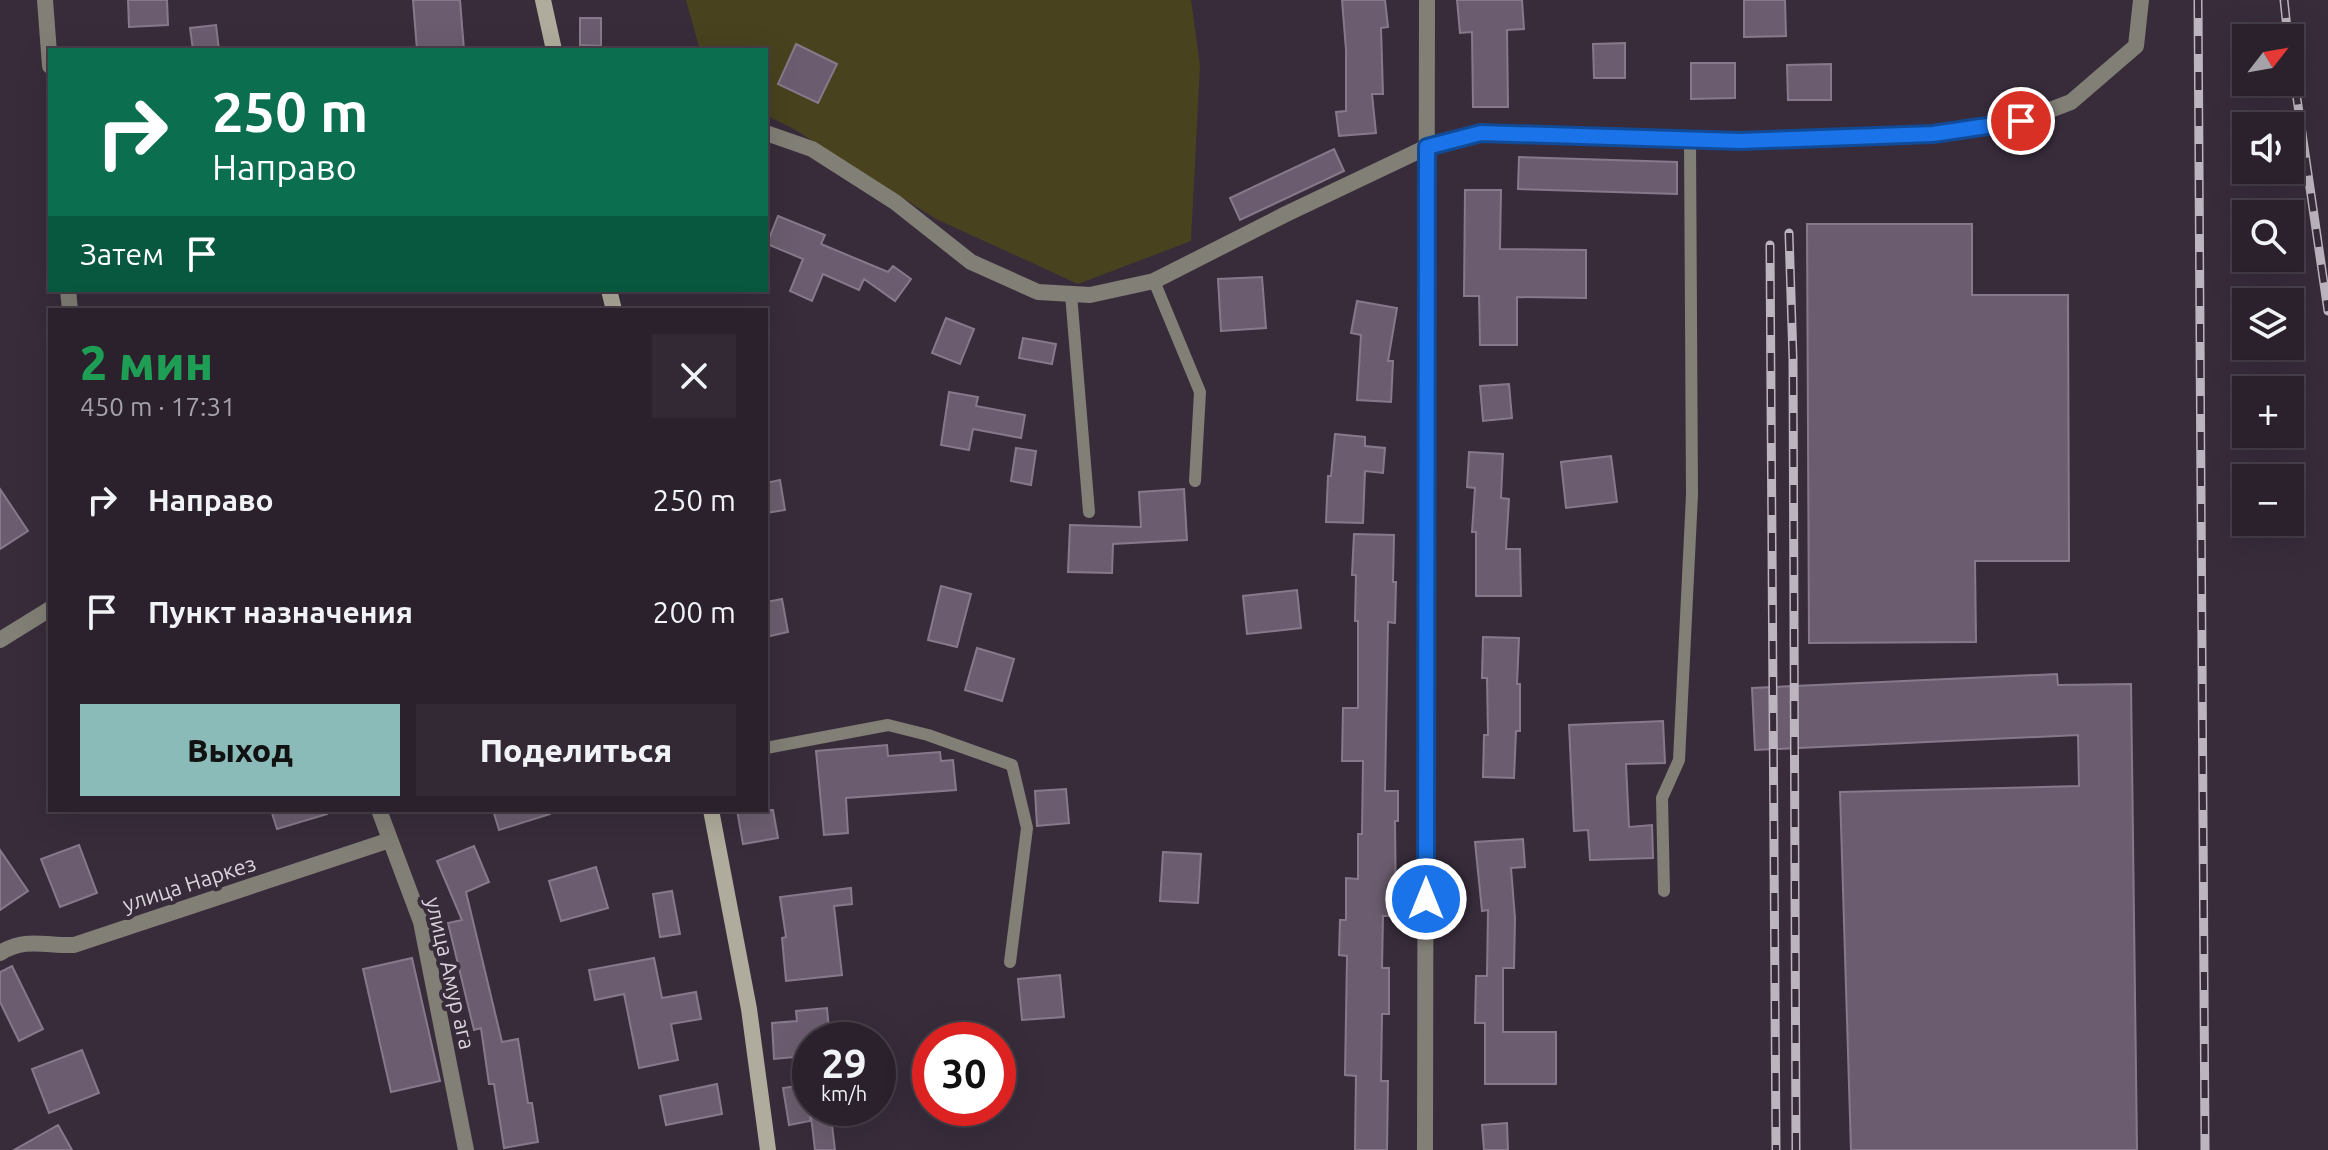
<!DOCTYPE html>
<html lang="ru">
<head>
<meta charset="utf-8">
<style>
  :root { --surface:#2a212c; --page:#322934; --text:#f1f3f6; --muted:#a5a3a9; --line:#463e48; --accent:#8bbbb9 }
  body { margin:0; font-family:Ubuntu,sans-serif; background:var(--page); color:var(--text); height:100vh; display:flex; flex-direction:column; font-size:30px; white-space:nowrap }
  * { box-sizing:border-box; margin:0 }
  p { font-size:26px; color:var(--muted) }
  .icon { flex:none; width:44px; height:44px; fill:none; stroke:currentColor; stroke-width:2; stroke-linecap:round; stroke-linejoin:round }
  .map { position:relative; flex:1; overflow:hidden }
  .drawer { position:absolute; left:48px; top:308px; width:720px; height:504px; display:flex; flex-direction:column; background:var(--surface); border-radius:0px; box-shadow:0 8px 32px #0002,0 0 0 2px var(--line) }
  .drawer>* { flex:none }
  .banner { position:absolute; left:48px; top:48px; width:720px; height:244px; border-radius:0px; box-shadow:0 8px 32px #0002,0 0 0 2px var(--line); background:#0b6e4f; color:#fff; overflow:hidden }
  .needle { width:52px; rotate:59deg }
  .fabs { position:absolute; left:2232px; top:24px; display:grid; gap:16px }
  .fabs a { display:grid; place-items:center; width:72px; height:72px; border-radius:0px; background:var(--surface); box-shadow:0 8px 32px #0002,0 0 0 2px var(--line); font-size:40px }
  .speed { position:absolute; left:792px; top:1022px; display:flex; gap:16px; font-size:40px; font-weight:700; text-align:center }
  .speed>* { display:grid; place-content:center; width:104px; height:104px; border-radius:50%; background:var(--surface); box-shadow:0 8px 32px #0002,0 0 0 2px var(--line); line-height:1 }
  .speed small { font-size:20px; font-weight:400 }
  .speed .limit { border:12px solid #d22; background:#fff; color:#111 }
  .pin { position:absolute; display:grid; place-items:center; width:68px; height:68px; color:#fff; margin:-34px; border:4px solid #fff; border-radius:50%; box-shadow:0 2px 8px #0007 }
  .me { position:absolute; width:88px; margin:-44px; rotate:0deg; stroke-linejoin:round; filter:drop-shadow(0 0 6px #0008) }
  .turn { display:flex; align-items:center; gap:28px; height:168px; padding:0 32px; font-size:36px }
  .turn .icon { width:104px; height:104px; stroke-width:2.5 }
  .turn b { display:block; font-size:56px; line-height:68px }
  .then { display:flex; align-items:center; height:76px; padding:0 32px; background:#0003; gap:16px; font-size:30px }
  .round { display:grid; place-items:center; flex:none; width:84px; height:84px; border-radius:0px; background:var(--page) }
  .headline { display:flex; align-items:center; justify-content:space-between; height:136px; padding:0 32px }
  h1 { font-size:48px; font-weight:800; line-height:60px; color:#1e9e55 }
  .action { display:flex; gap:16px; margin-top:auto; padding:16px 32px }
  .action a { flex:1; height:92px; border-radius:0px; background:var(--accent); color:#111; font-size:32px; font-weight:800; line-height:92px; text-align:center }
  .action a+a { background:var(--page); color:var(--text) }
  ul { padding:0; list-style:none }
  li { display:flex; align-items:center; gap:24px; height:112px; padding:0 32px }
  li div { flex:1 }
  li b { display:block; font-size:30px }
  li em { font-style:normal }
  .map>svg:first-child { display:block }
</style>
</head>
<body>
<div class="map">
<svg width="2328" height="1150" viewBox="0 0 2328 1150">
  <rect width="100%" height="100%" fill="#382c3b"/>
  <path fill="#49421e" d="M 686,0 L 1191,0 L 1200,65 L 1191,241 L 1078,284 L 936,219 L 794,129 L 766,115 L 766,50 L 700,50 Z"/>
  <path fill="#6b5d6f" stroke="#87798b" stroke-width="2" d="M 128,0 L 167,0 L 168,25 L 129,27 Z
    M 413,0 L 460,0 L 464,50 L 417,50 Z
    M 1342,0 L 1385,0 L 1388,27 L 1381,28 L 1383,94 L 1372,94 L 1376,133 L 1339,136 L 1336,112 L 1346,111 L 1346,50 Z
    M 1457,0 L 1522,0 L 1524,29 L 1507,30 L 1508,107 L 1473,107 L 1472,32 L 1460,33 Z
    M 1744,0 L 1785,0 L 1786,36 L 1744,37 Z
    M 580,18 L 601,18 L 601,46 L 580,45 Z
    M 216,25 L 219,50 L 193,50 L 190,28 Z
    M 1625,43 L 1625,78 L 1594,78 L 1593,44 Z
    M 796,44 L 837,64 L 818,103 L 778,84 Z
    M 1691,63 L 1735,63 L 1735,98 L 1691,99 Z
    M 1831,64 L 1831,100 L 1788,100 L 1787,65 Z
    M 1334,149 L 1344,171 L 1240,220 L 1230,198 Z
    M 1519,157 L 1677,162 L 1677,194 L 1518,189 Z
    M 1465,190 L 1501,190 L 1500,249 L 1586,250 L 1586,298 L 1517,297 L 1517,345 L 1480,345 L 1479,296 L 1464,296 Z
    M 778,216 L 825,235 L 821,244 L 888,272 L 893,266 L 911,279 L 895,301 L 864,279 L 859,290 L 823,274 L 812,301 L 790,291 L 803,259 L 767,244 Z
    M 1807,224 L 1972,224 L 1972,295 L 2068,295 L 2069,561 L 1975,561 L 1976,642 L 1809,643 Z
    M 1262,277 L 1266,328 L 1221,331 L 1218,279 Z
    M 1357,301 L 1397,308 L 1388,361 L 1393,361 L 1391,402 L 1357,400 L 1361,335 L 1351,333 Z
    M 946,318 L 974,329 L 960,364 L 932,353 Z
    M 1023,338 L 1056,344 L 1052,364 L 1019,358 Z
    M 1509,384 L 1512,418 L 1483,421 L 1480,386 Z
    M 949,392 L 978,397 L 976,406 L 1025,415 L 1021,438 L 973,429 L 969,450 L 941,445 Z
    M 1335,434 L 1365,437 L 1365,446 L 1385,448 L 1383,473 L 1365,471 L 1363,523 L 1326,522 L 1328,476 L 1331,476 Z
    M 1016,448 L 1036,451 L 1031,485 L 1011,481 Z
    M 1469,452 L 1503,454 L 1501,498 L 1509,499 L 1506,549 L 1520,549 L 1521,596 L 1476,596 L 1476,532 L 1472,532 L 1475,488 L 1467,487 Z
    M 1611,456 L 1617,502 L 1566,508 L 1561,462 Z
    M 780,480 L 785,510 L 766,513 L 766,483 Z
    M 0,489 L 28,531 L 0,549 Z
    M 1184,489 L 1187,540 L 1113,544 L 1112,573 L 1068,572 L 1070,525 L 1141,527 L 1139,492 Z
    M 1354,534 L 1394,535 L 1393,582 L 1396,582 L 1395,623 L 1388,622 L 1385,791 L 1398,791 L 1398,821 L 1395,821 L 1396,916 L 1383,916 L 1382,968 L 1389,968 L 1389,1014 L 1382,1014 L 1381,1081 L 1388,1081 L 1387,1150 L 1355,1150 L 1356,1076 L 1345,1075 L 1347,956 L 1339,955 L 1340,920 L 1346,920 L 1346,878 L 1358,879 L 1358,834 L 1362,834 L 1363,761 L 1342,761 L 1343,708 L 1358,708 L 1358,621 L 1355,621 L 1356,575 L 1352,575 Z
    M 941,586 L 971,594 L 957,647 L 928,640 Z
    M 1297,590 L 1301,628 L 1247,634 L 1243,596 Z
    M 782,599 L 788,632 L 766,637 L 766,602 Z
    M 1483,637 L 1519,638 L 1517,684 L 1520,684 L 1520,731 L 1516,731 L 1514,778 L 1483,777 L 1484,735 L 1488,735 L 1487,678 L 1482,678 Z
    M 977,648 L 1014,659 L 1002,701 L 965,690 Z
    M 2057,674 L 2058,685 L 2131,684 L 2137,1150 L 1851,1150 L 1840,792 L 2079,786 L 2078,735 L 1755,750 L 1752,688 Z
    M 1663,721 L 1665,763 L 1626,764 L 1629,827 L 1652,825 L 1653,858 L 1590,860 L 1588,830 L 1574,831 L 1569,725 Z
    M 887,745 L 888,756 L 940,752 L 941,761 L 953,760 L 956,790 L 846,798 L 848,833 L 824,835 L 816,751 Z
    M 1066,789 L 1069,823 L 1037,826 L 1035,791 Z
    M 271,810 L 326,810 L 327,814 L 277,829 Z
    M 493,810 L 550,810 L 550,814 L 499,830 Z
    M 737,810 L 773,810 L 778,838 L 743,844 Z
    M 1523,839 L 1525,867 L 1511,868 L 1515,918 L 1514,968 L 1503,968 L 1503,1032 L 1556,1032 L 1556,1084 L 1485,1084 L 1485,1023 L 1475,1023 L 1476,976 L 1487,976 L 1488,910 L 1482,911 L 1475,842 Z
    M 79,845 L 97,893 L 60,907 L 41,859 Z
    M 474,846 L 489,882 L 466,892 L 502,1042 L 518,1039 L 528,1103 L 532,1103 L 538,1142 L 504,1148 L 494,1084 L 489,1084 L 481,1028 L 474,1030 L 448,923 L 462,920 L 437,861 Z
    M 0,850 L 28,891 L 0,910 Z
    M 1163,852 L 1201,854 L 1198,903 L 1160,901 Z
    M 596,867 L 608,908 L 561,921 L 549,881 Z
    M 851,888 L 852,904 L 834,906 L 842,975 L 786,981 L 782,938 L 786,937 L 780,897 Z
    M 672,891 L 680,934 L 660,937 L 653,894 Z
    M 412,958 L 440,1081 L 391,1092 L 363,969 Z
    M 654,958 L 662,998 L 696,992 L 701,1019 L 671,1024 L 678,1060 L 639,1068 L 624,994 L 595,1000 L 589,970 Z
    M 12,966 L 43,1029 L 19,1041 L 0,1002 L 0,972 Z
    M 1060,975 L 1064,1017 L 1022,1020 L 1018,979 Z
    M 827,1008 L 830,1040 L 810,1040 L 810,1052 L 794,1054 L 794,1057 L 774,1059 L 772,1023 L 797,1021 L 796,1011 Z
    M 82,1050 L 99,1093 L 49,1113 L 32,1069 Z
    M 717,1084 L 722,1114 L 666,1125 L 660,1096 Z
    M 810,1084 L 810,1121 L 789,1125 L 783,1088 Z
    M 810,1108 L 830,1108 L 835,1150 L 815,1150 Z
    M 1507,1123 L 1508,1150 L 1484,1150 L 1482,1125 Z
    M 58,1125 L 72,1150 L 14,1150 Z"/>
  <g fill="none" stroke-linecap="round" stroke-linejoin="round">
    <path stroke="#817f76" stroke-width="12" d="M 1154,281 L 1200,392 L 1195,481
      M 1071,294 L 1089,512
      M 766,748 L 888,725 L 928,735 L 1012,765 L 1027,828 L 1010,962
      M 1664,891 L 1662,798 L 1679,760 L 1692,495 L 1690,139"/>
    <path stroke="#817f76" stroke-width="16" d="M 45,0 L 50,66
      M 766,133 L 812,149 L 895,202 L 971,262 L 1038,292 L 1090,295 L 1154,281 L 1286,214 L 1427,147 L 1481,133 L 1740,141 L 1933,134 L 2021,121 L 2071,102 L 2136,46 L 2141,0
      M 68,290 L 70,310
      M 0,640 L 50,609
      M 379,810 L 421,922 L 466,1150
      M 0,953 C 25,937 46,946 74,945 L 390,840
      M 1425,1150 L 1427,0"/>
    <path stroke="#afac9d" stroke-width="16" d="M 543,0 L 554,50
      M 609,290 L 614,310
      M 711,810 L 749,1009 L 768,1150"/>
    <g stroke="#bcb4be" stroke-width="9">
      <path id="rail" d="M 2198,0 L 2205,1150
        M 2284,0 L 2288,38
        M 2290,51 L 2328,311
        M 1789,233 L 1793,359 L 1796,1150
        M 1770,245 L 1776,1150"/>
    </g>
    <use href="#rail" stroke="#382c3b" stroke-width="6" stroke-dasharray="18" stroke-linecap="butt"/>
  </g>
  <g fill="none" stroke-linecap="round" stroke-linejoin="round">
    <g stroke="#114b97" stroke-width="20">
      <path id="route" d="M 1426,899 L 1427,147 L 1481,133 L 1740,141 L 1933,134 L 2021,121"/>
    </g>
    <use href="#route" stroke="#1a73e8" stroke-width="14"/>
  </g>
  <g text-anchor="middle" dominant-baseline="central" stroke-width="8" stroke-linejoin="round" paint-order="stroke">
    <g font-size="22" fill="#dad3dc" stroke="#382c3b">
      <text transform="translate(189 883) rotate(-18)">улица Наркез</text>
      <text transform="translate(451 973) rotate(77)">улица Амур ага</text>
    </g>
  </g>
</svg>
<div class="fabs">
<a><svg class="needle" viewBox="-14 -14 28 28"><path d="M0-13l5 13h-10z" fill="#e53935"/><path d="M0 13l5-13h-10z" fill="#a5a3a9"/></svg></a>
<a><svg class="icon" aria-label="sound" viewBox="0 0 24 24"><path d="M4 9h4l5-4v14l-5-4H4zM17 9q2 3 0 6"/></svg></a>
<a><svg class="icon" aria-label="search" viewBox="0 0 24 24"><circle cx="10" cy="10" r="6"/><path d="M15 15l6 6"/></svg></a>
<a><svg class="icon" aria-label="layers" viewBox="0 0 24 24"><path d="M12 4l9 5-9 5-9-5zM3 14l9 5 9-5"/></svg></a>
<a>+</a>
<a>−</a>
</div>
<div class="speed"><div>29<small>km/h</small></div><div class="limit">30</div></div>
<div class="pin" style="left:2021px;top:121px;background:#d93025"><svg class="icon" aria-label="arrive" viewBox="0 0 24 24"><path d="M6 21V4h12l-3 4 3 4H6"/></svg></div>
<svg class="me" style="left:1426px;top:899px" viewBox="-20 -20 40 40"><circle r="17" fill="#1a73e8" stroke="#fff" stroke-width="3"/><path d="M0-11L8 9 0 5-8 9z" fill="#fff"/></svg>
<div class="banner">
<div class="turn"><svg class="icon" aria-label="right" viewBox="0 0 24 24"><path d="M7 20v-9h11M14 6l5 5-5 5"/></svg><div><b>250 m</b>Направо</div></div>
<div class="then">Затем<svg class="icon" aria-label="arrive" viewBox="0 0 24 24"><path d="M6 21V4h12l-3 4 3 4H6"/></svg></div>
</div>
<section class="drawer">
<div class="headline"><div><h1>2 мин</h1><p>450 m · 17:31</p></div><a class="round"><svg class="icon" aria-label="close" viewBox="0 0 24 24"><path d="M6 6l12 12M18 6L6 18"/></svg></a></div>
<ul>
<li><svg class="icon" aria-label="right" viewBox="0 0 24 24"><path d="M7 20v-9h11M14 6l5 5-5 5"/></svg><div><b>Направо</b></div><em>250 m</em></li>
<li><svg class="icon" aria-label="arrive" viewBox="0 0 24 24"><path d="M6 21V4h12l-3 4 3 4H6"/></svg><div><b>Пункт назначения</b></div><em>200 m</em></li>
</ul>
<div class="action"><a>Выход</a><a>Поделиться</a></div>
</section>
</div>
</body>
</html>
